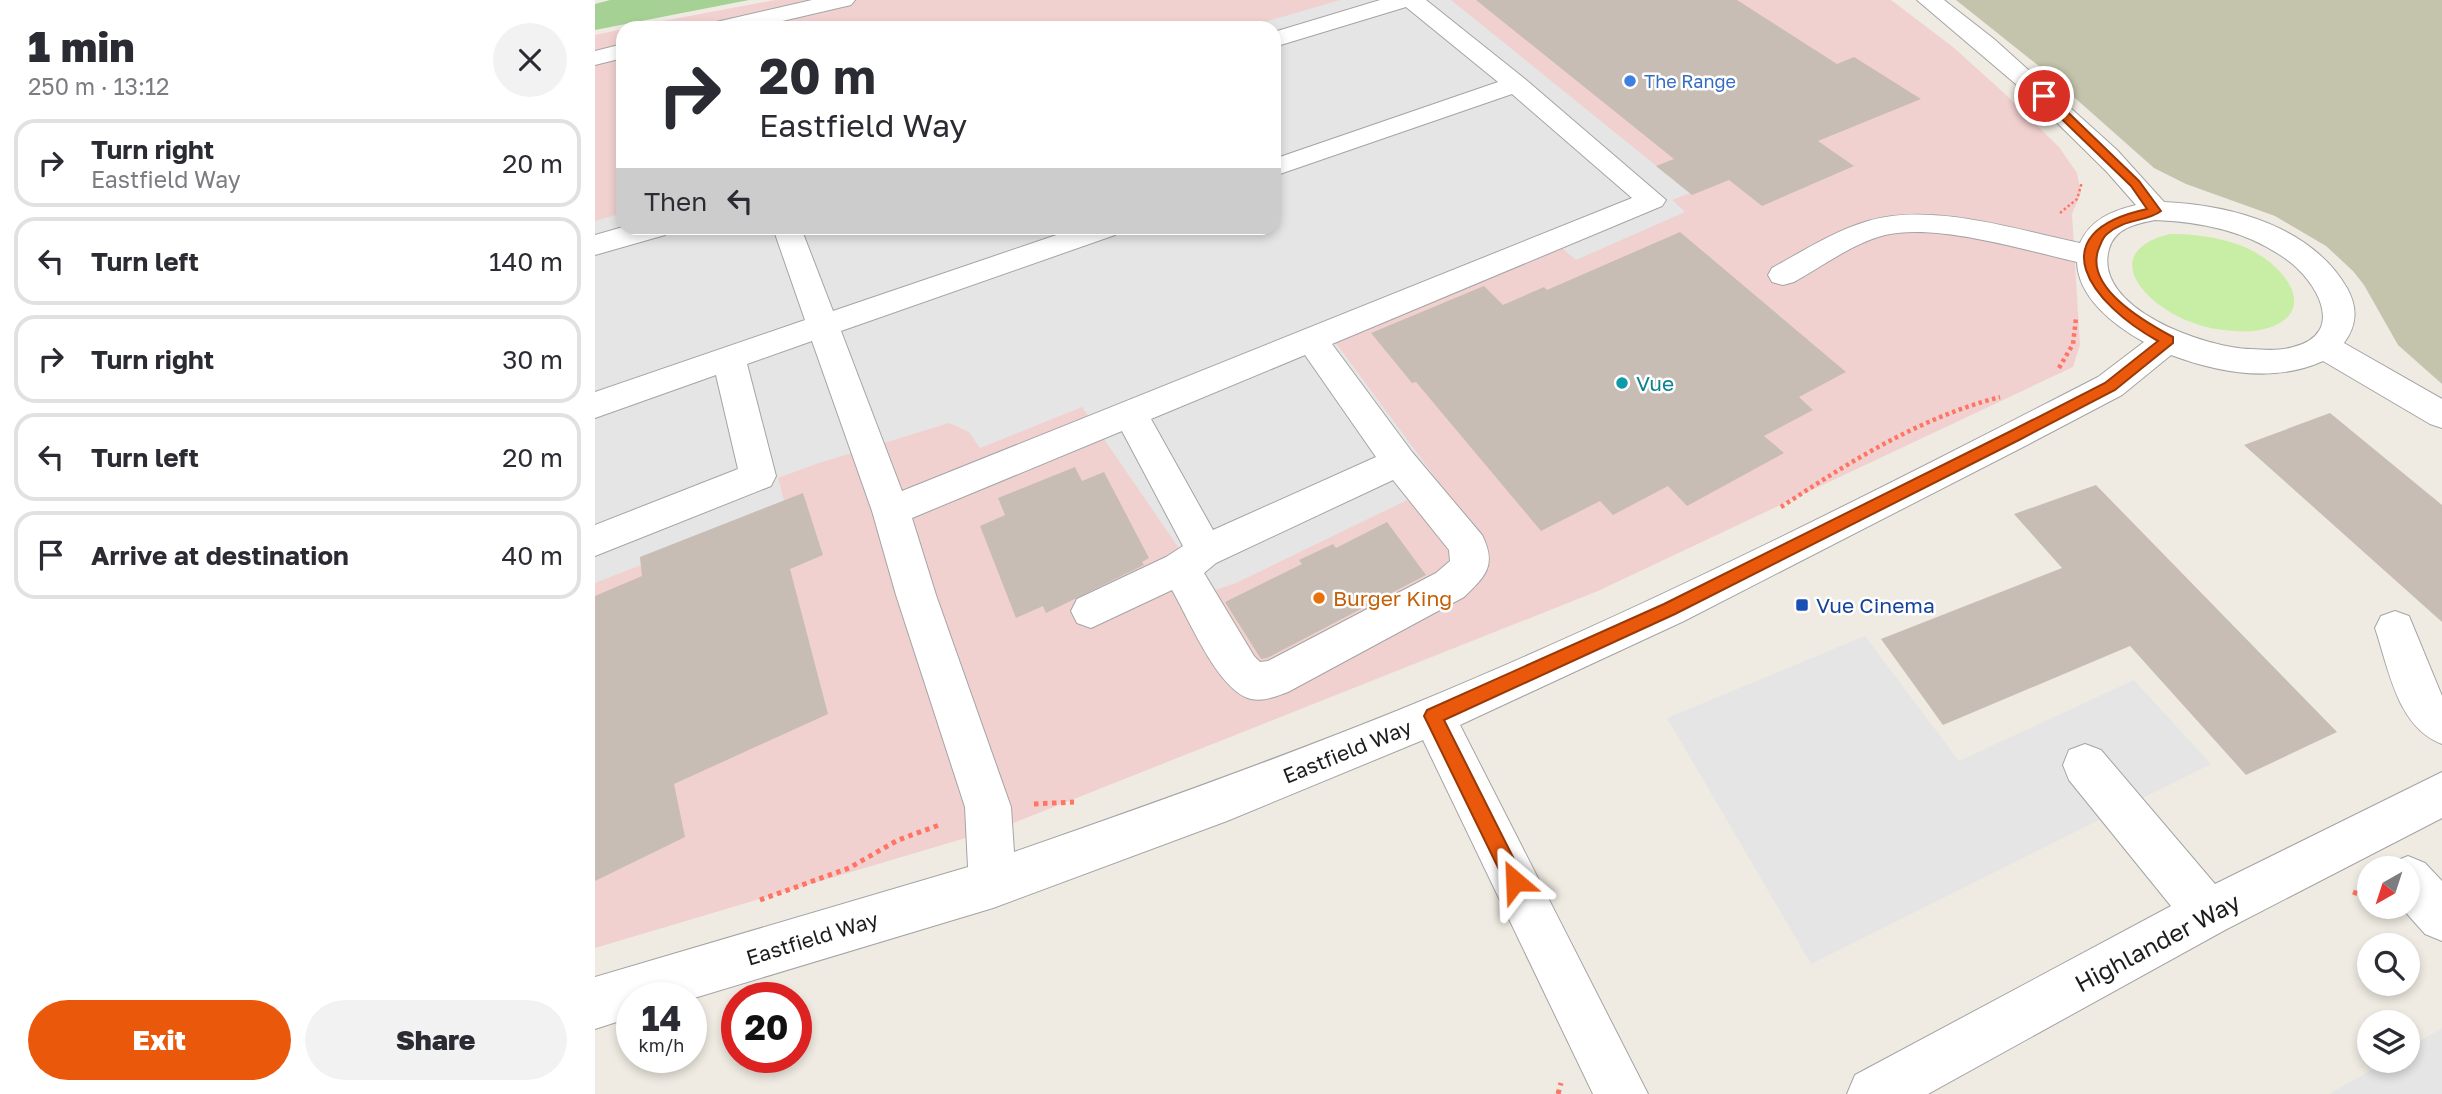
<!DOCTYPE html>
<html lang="en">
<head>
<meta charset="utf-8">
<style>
  :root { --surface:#fff; --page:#f2f2f3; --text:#2b2b33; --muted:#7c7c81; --line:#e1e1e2; --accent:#ea580c }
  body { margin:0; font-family:"Golos Text",sans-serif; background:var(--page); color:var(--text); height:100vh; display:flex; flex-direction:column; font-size:26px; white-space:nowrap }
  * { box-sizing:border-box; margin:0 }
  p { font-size:23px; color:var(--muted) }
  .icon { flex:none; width:38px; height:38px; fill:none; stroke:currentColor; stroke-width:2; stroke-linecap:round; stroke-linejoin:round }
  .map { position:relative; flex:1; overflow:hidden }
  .details { display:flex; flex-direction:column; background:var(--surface); width:595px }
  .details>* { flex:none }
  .guide { position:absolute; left:21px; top:21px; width:665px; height:214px; border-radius:21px; box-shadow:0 4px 10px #0003; background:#fff; color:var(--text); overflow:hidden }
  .needle { width:46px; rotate:219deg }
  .controls { position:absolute; left:1762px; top:856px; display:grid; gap:14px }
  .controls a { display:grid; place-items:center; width:63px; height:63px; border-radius:50%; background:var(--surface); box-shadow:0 4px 10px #0003; font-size:35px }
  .speed { position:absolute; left:21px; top:982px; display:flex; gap:14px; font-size:35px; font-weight:700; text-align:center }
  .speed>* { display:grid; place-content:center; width:91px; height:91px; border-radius:50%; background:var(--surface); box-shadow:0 4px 10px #0003; line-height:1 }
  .speed small { font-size:18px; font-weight:400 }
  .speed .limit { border:10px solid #d22; background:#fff; color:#111 }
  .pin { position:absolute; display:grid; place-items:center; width:60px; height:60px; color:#fff; margin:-30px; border:4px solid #fff; border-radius:50%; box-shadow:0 2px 7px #0007 }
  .me { position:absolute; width:77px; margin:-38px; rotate:334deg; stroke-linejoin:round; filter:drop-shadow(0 0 5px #0008) }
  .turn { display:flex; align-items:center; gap:24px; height:147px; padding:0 28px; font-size:32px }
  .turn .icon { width:91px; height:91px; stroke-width:2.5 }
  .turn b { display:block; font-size:49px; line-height:60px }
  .then { display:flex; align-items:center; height:66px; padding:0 28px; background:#0003; gap:14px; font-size:26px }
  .round { display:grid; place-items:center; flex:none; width:74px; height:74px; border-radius:37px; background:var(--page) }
  .overview { display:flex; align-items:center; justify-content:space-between; height:119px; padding:0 28px }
  h1 { font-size:42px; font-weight:800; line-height:52px }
  .cta { display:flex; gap:14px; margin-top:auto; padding:14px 28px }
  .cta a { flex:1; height:80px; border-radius:42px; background:var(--accent); color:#fff; font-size:28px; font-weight:800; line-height:80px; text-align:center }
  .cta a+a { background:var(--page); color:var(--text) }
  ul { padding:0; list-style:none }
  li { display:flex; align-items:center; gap:21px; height:88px; margin:0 14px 10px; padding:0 14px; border:4px solid var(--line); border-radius:21px }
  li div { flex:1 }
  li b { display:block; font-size:26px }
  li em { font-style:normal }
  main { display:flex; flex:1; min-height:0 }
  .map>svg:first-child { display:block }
</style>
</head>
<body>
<main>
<section class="details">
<div class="overview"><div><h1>1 min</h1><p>250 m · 13:12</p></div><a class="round"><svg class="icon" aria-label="close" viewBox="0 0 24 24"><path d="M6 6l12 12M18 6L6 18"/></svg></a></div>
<ul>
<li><svg class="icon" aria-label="right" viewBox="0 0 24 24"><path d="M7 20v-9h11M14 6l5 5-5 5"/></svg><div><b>Turn right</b><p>Eastfield Way</p></div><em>20 m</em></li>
<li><svg class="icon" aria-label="left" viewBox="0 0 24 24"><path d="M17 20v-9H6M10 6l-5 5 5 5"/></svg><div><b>Turn left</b></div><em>140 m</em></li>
<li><svg class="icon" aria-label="right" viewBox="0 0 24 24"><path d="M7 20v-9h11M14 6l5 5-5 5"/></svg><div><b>Turn right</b></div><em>30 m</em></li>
<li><svg class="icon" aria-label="left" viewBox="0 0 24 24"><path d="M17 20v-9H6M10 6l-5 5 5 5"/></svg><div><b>Turn left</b></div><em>20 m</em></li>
<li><svg class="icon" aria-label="arrive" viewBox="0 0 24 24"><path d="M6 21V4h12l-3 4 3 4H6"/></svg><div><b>Arrive at destination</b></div><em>40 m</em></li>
</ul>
<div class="cta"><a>Exit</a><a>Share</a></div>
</section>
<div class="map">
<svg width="1847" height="1094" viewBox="0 0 1847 1094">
  <rect width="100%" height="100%" fill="#efebe2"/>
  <path fill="#f1d1d0" d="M 180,0 L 1296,0 L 1358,47 L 1409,93 L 1464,147 L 1482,173 L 1486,193 L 1477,214 L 1485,345 L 1478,367 L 1003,591 L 411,826 L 0,948 L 0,35 L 28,29 L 28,228 L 679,228 L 679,28 L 30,28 Z"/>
  <path fill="#c4c4ad" d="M 1361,0 L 1847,0 L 1847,384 L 1803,345 L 1769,285 L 1758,271 L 1731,246 L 1680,216 L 1591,184 L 1559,168 L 1445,67 Z"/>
  <path fill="#c8eda4" d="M 1575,234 C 1614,234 1660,242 1687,274 C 1721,315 1677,335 1639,331 C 1623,330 1608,327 1593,321 C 1548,303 1503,252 1575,234 Z"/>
  <path fill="#a6d194" d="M 15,0 L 154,0 L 0,30 L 0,4 Z"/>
  <path fill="#e5e5e5" d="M 745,0 L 856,0 L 1095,193 L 1077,200 L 1090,212 L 981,260 L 966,247 L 740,342 L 845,484 L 641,583 L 614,592 L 487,407 L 385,448 L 374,432 L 354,423 L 221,464 L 183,478 L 189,501 L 45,557 L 46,565 L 0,583 L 0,221 L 28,213 L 28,228 L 679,228 L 679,28 L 649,28 Z
    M 1270,636 L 1364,761 L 1539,680 L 1616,764 L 1216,964 L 1072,718 Z
    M 1847,1028 L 1847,1094 L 1734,1094 L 1792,1061 L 1813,1060 L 1813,1048 Z"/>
  <path fill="#c7bdb5" d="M 881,0 L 1142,0 L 1242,64 L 1259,57 L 1326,99 L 1223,141 L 1259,166 L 1167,206 L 1134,180 L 1097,195 L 1061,166 L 1079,159 Z
    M 1085,232 L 1251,372 L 1204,397 L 1218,410 L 1169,436 L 1189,453 L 1092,506 L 1073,486 L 1018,515 L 1005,501 L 946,531 L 821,382 L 817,383 L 776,333 L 889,286 L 908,305 L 949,287 L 952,290 Z
    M 1735,413 L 1847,505 L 1847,622 L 1649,445 Z
    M 480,467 L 487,481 L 509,472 L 554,558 L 547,562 L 549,565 L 451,613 L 448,606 L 421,618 L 385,526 L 410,515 L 403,498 Z
    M 1501,485 L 1742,732 L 1651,775 L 1535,646 L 1348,725 L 1286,639 L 1467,568 L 1419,514 Z
    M 208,493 L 228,555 L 195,569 L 233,714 L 79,784 L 90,837 L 0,881 L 0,596 L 47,576 L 45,557 Z
    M 792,522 L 831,575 L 672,658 L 666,659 L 630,602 L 707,564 L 704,560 L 738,544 L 741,548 Z"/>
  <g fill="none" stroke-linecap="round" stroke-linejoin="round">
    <g stroke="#a4a4a4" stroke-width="2">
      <path id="minor" d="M 217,0 L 260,0 L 256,5 L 157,28 L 114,28 L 117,23 Z
        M 785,0 L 831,0 L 930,79 L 1071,200 L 1067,206 L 737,344 L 817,452 L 887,535 C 902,565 891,576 869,597 L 693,692 C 682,696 668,702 656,699 C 623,691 594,619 577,590 L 496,628 L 482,623 L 476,611 L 482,599 L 571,557 L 588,546 L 527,431 L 317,518 L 341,595 L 416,807 L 419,852 C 554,805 689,757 821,703 C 1054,607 1279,492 1503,377 L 1549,342 C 1520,326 1483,298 1482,262 C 1430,250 1342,223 1290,235 C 1258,243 1228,266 1199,282 L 1188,285 L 1177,282 L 1173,275 L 1177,268 C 1208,251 1239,231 1273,221 C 1337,202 1422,230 1485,243 C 1496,219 1517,211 1541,205 L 1512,172 L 1436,97 L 1322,0 L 1349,0 L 1399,39 L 1522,150 L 1569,202 C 1636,205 1716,226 1752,288 C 1763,308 1762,325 1749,343 L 1847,399 L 1847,428 L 1835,424 L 1728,361 C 1680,383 1624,373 1576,355 L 1527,395 L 1432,445 L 1089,621 L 865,725 L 1053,1094 L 998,1094 L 828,740 L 632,821 L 398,908 L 96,999 L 37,998 L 37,1017 L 0,1029 L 0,977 L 373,867 L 370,807 L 301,595 L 277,511 L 217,341 L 152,364 L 181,476 L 176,486 L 0,556 L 0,525 L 143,469 L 121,375 L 0,418 L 0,392 L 210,320 L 178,228 L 206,228 L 238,311 L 482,228 L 524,228 L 520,235 L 246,331 L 307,491 L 1037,198 L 917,94 L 679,176 L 679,159 L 903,82 L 811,7 L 679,47 L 679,32 ZM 1560,220 C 1607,222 1652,231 1691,259 C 1721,280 1753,333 1698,347 C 1685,351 1669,350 1656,349 C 1612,348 1497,309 1514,249 C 1520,228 1540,224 1560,220 ZM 710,355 L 781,457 L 618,530 L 556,419 ZM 798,480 L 854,550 L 855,561 L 841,573 L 673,661 L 665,662 L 659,656 L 609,573 L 621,563 Z
        M 28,44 L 28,58 L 0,65 L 0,51 Z
        M 28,227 L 74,228 L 75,228 L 70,235 L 0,255 L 0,235 Z
        M 1800,611 L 1814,616 L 1847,696 L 1847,744 C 1802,727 1794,669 1780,628 L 1786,616 Z
        M 1490,744 L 1506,750 L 1620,884 L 1847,772 L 1847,818 L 1630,930 L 1333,1094 L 1252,1094 L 1260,1075 L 1576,906 L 1474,780 L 1468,765 L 1474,750 Z
        M 1813,856 L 1830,863 L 1847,881 L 1847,941 L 1830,934 L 1805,906 L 1813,906 L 1813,868 L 1794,868 L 1796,863 Z"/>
    </g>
    <path stroke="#ff7463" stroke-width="2.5" stroke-dasharray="2.5 2.5" stroke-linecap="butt" d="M 1465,213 L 1482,199 L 1487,182"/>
    <path stroke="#ff7463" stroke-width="4.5" stroke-dasharray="3.5 3.5" stroke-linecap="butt" d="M 1464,368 L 1478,344 L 1481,318
      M 1186,507 C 1256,461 1324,418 1405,397"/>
    <path stroke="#ff7463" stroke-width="5" stroke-dasharray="4.5 4.5" stroke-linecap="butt" d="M 439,804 L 479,802
      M 1758,892 L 1774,898
      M 165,900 L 254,868 L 303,840 L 347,824
      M 963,1094 L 966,1083"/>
    <use href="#minor" fill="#fff" fill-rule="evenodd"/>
  </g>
  <path fill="#ea580c" stroke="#983908" stroke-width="2" d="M 1445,93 L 1453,93 L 1544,181 L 1566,211 C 1552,222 1530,218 1512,234 C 1508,237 1506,243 1504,248 C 1488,287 1550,322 1578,337 L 1578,343 L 1520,390 L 1424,440 L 1080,614 L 849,720 L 930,881 L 927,888 L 920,891 L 913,888 L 832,722 L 829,716 L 832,710 L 1069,604 L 1414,432 L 1510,383 L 1563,341 C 1496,304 1442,233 1552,209 L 1536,186 L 1445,98 Z"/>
  <circle fill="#3f7fe0" stroke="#fff" stroke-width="2.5" cx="1035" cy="81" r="7"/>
  <circle fill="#0f9aa8" stroke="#fff" stroke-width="2.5" cx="1027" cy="383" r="7"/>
  <circle fill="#e8710a" stroke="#fff" stroke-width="2.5" cx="724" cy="598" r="7"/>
  <rect fill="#1a4fb4" stroke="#fff" stroke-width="2.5" x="1200" y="598" width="14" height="14" rx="3.5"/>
  <g text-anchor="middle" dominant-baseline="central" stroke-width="5" stroke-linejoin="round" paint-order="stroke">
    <g font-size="18" fill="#366cbe" stroke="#fff" text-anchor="start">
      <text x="1049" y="81">The Range</text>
    </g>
    <g font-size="21" fill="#0d838f" stroke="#fff" text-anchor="start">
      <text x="1041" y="383">Vue</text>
    </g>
    <g font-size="21" fill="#c56008" stroke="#fff" text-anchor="start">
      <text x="738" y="598">Burger King</text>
    </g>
    <g font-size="21" fill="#164399" stroke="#fff" text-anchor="start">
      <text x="1221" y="605">Vue Cinema</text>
    </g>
    <g font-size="21" fill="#1d1d1d" stroke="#fff">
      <text transform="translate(752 751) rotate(-22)">Eastfield Way</text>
      <text transform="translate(217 938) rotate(-17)">Eastfield Way</text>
    </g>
    <g font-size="24" fill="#1d1d1d" stroke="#fff">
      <text transform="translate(1562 942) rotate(-28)">Highlander Way</text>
    </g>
  </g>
</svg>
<div class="controls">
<a><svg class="needle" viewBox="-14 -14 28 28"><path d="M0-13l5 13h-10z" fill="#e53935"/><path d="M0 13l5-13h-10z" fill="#7c7c81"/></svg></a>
<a><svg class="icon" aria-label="search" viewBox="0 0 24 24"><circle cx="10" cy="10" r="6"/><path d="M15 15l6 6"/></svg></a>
<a><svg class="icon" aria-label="layers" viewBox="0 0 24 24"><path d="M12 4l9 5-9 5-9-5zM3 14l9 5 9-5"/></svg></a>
</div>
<div class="speed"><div>14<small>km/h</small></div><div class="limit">20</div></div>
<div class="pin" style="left:1449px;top:96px;background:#d93025"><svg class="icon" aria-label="arrive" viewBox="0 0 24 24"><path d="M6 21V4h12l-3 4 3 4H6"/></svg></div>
<svg class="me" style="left:920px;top:881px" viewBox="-20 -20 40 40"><path d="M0-17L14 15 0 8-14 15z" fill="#ea580c" stroke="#fff" stroke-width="4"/></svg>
<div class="guide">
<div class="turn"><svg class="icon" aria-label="right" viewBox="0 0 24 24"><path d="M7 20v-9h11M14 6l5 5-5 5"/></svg><div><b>20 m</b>Eastfield Way</div></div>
<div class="then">Then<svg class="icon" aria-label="left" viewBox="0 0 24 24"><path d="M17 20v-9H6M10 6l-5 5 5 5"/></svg></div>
</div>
</div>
</main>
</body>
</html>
